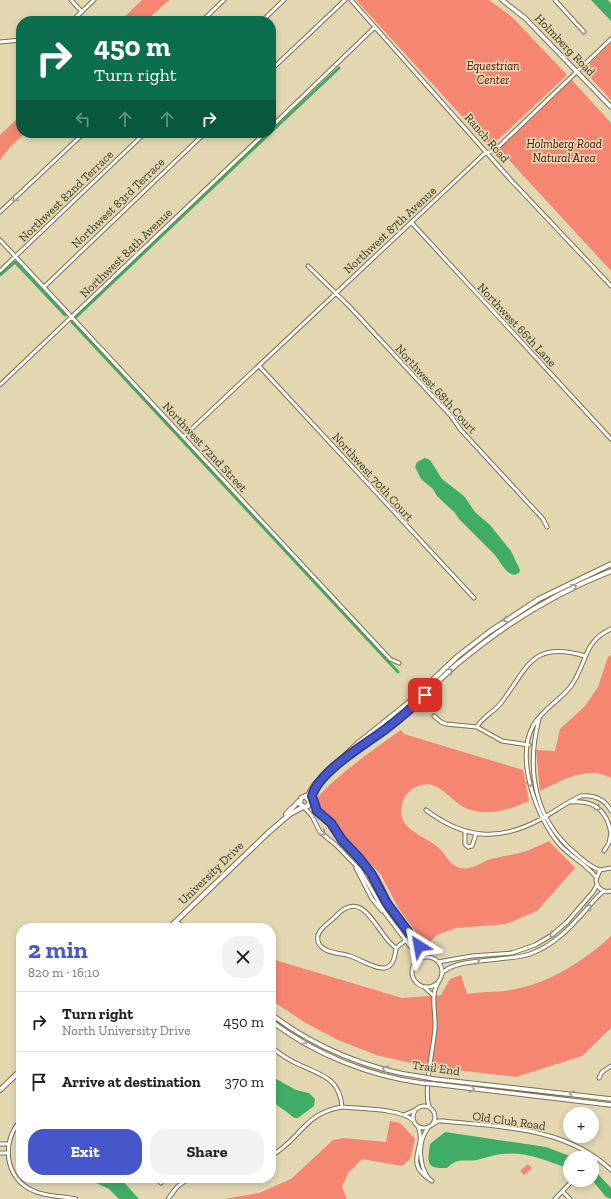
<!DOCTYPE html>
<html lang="en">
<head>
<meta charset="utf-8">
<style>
  :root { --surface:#fff; --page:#f2f2f2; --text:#202124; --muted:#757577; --line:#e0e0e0; --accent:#4557cb }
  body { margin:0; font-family:"Zilla Slab",serif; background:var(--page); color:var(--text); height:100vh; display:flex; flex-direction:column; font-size:15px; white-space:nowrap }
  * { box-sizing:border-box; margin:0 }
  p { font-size:13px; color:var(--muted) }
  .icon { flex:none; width:22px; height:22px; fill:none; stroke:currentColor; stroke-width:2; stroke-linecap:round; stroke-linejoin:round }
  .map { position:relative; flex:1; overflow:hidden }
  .sheet { position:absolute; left:16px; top:923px; width:260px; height:260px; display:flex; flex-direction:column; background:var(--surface); border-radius:16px; box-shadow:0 2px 6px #0003 }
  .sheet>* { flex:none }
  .banner { position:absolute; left:16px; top:16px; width:260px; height:122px; border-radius:16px; box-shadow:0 2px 6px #0003; background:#0b6e4f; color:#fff; overflow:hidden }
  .buttons { position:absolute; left:563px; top:1107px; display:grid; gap:8px }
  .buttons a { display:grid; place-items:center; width:36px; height:36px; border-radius:50%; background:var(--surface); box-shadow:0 2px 6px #0003; font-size:20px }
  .pin { position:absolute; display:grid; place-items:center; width:34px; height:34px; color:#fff; margin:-17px; border-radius:8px; box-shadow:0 2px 6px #0006 }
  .me { position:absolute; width:44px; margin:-22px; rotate:326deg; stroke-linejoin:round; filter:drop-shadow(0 0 3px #0008) }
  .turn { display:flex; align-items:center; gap:14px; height:84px; padding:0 12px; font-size:18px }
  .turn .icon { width:52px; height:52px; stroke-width:2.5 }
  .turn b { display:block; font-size:28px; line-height:34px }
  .lanes { display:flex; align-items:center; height:38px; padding:0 12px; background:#0003; justify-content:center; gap:20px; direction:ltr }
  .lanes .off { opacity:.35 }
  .round { display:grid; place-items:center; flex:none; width:42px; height:42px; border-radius:16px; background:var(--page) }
  .summary { display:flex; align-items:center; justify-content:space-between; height:68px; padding:0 12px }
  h1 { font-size:24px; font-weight:700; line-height:30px; color:var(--accent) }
  .cta { display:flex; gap:8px; margin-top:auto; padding:8px 12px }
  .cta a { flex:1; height:46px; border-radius:16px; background:var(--accent); color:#fff; font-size:16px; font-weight:700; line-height:46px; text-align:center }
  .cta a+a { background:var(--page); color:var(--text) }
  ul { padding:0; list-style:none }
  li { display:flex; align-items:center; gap:12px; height:60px; padding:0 12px; border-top:1px solid var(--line) }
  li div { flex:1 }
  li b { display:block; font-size:15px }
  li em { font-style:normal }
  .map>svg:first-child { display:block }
</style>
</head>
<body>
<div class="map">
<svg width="611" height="1199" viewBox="0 0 611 1199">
  <rect width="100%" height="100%" fill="#e3d7b2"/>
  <path fill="#f48672" d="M 142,0 L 169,0 L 146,21 L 120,21 Z
    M 356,0 L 489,0 L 512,17 L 567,75 L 490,147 Z
    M 611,43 L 611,100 L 586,73 L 586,67 L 590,69 L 590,63 Z
    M 571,79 L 611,123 L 611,271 L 498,148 Z
    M 21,115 L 21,133 L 25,133 L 10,147 L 0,160 L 0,135 Z
    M 611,655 L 611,778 C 588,765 561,781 540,791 L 536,750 L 555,751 L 560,729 L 585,706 L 598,687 L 608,657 Z
    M 401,730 L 404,734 L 523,770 L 529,801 C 510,809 492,816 471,810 C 451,805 439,775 416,787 C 408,791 404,796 402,805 C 396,829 423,835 438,847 C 445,853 450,866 460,868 C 471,870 479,864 488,860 C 501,856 515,855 527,851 C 534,848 542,844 549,841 L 575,868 L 537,911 L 506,924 L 456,928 L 437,935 L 426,946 L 399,909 L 381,875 L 313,802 C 338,774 370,752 401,730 Z
    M 611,936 L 611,1028 L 582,1056 L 516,1077 L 423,1066 L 376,1055 L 336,1039 L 304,1022 L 271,1000 L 271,964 L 275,960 L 402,998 L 441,995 L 450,979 L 461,975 L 467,994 C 483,991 500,993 516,989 C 551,982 585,960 611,936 Z
    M 390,1121 L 400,1123 L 415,1139 L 410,1159 L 402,1166 L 362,1159 L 348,1173 L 342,1187 L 347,1199 L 224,1199 L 259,1193 L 291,1179 L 333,1140 L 343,1138 L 386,1142 Z
    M 528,1164 L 532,1168 L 524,1175 L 520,1171 Z"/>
  <path fill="#40ad66" d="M 591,0 L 608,0 L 611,4 L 611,21 Z
    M 425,458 L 430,460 L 442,479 L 464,496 L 475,512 L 490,525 L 511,551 L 520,570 L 519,573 L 514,575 L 509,573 L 504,568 L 495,555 L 459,519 L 455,513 L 437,496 L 433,489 L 421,479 L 415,467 L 417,462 Z
    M 271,1076 L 296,1090 L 309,1093 L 315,1099 L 314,1106 L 298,1118 L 294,1118 C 287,1111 278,1107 271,1100 Z
    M 445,1132 L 546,1147 L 575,1158 L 570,1158 L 570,1167 L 567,1168 C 546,1160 524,1151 501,1154 C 493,1155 485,1158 477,1160 C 463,1162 458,1157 447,1168 C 424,1169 428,1161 430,1144 Z
    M 594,1170 L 611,1188 L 611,1199 L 606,1197 L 592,1180 L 592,1172 Z
    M 86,1178 L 120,1178 L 139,1199 L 119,1199 L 109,1189 Z"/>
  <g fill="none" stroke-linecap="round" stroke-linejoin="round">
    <path stroke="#40ad66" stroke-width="3" d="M 271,132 L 339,68
      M 0,275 L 15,262 L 65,315
      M 75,318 L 270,133
      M 72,322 L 398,672"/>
    <g stroke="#7b704f" stroke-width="5">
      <path id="minor" d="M 71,0 L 82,12
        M 351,0 L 509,178 L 611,286
        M 555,0 L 584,32
        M 72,21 L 94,0
        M 202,21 L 224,0
        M 262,21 L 284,0
        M 0,42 L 21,40
        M 271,70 L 345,0
        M 271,127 L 375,27
        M 0,212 L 84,133
        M 411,222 L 611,439
        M 0,240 L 390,659 L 399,663
        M 308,266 L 349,306 L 451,416 L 460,429 L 543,519 L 547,527
        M 0,271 L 145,133
        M 44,287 L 205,133
        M 259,366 L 474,598
        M 0,385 L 265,133
        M 183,437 L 484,154 L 495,150 L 611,39
        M 434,716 L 441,722 L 446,724 L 477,727 L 502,741 L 529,745
        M 539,719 C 526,769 534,819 575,853 C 582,859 591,868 600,870
        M 477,727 C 482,717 493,713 501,703 C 528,668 531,640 585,656
        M 572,802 C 595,800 607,811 611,833
        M 310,803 L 331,823 L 342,840 L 365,862 L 376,876 L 394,911 L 426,957
        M 304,807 L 312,816 L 320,832 L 336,845 L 360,870 L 385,913 L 413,950 L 416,962
        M 426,810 C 464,839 499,842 541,819 C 554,812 567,802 581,796 C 594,795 605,799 611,811
        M 465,832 L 465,844 L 468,847 L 472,846 L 476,834
        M 604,851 L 609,843 L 611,833
        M 356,868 L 372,899 L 382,911
        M 611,868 L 600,870 L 596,880 C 597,888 603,893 611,891
        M 369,870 L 389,905
        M 596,877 C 586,864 571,857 560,845 C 537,819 515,759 533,726 C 542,709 560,701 571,686 C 587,664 583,641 611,629
        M 396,948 C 393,983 370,963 350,956 C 342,953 330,954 323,948 C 318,945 317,941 318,935 C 321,927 329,923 335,917 C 364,884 377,936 396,948 L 412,935
        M412 972a15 15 0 1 1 30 0a15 15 0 1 1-30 0Z
        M 438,962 L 472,956 L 512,953 L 535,945 L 552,935 L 567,922 L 593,892 L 597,885
        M 442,974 C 453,957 508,962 530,954 C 554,945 569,929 585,911 C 591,904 597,896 604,891
        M 425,988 L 434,996
        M 271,1047 C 280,1054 290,1061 300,1065 C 322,1075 340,1079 342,1107
        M 599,1078 L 602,1072 L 611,1066
        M413 1117a11 11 0 1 1 22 0a11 11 0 1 1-22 0Z
        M 430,1108 C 422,1095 434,1046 435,1028 C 436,1013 430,996 438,983
        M 404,1115 L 415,1110
        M 21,1120 C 1,1141 4,1179 34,1191 C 47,1197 62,1196 76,1199
        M 432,1125 L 438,1121 L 443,1121 C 501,1127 566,1127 611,1170
        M 418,1127 C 428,1147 401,1162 432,1181
        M 428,1128 C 417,1142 419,1166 429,1179
        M 271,1133 L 272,1134
        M 0,1144 L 8,1144
        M 0,1153 L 8,1153
        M 271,1156 C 301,1139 304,1113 342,1107 C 360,1109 401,1108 414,1121
        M 156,1178 L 161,1183
        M 563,1192 L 570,1199
        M 168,1199 L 177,1187 L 189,1178
        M 555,1199 L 573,1180"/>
    </g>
    <g stroke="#7b704f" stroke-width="5.5">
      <path id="tertiary" d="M 502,0 L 525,18 L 611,107
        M 176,921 L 183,928
        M 271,1014 C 314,1047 369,1070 423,1077
        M 271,1021 C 314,1054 369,1076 422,1083
        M 434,1079 L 611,1099
        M 434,1084 L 611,1105"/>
    </g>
    <g stroke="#7b704f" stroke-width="6">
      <path id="secondary" d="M 343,761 C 385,735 419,698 456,665 C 502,626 554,593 611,571
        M 305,796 L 310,802 L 308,806 L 304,807 L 300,804 L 301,798 L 308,795 L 314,785 L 358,743 L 408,703 L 458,656 L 489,632 L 539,599 L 611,564
        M 312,799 L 317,811
        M 310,801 L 316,785
        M 286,814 L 299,801
        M 169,928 L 268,833 L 290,814 L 303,807
        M 0,1090 L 21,1070"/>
    </g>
    <use href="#minor" stroke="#fff" stroke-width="3"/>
    <use href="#tertiary" stroke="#fff" stroke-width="3.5"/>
    <use href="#secondary" stroke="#fff" stroke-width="4"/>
    <g stroke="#7b704f" stroke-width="5.5" stroke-linecap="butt">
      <path id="tertiary-bridge" d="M 423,1077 L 434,1079
        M 422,1083 L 434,1084"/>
    </g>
    <use href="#tertiary-bridge" stroke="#fff" stroke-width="3.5"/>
  </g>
  <defs><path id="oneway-chevron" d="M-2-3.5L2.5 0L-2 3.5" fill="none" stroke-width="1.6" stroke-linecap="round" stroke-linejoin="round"/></defs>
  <g stroke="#9e9c94">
    <use href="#oneway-chevron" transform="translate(15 199) rotate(137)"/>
    <use href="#oneway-chevron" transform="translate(574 587) rotate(-23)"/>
    <use href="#oneway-chevron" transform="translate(506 620) rotate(146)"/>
    <use href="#oneway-chevron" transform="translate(450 671) rotate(-43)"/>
    <use href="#oneway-chevron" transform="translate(530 784) rotate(78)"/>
    <use href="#oneway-chevron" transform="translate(598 808) rotate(38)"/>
    <use href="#oneway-chevron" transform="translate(323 833) rotate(41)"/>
    <use href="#oneway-chevron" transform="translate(589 907) rotate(-48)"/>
    <use href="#oneway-chevron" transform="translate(552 935) rotate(144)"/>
    <use href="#oneway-chevron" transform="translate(477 961) rotate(-6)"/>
    <use href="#oneway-chevron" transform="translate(304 1042) rotate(30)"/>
    <use href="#oneway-chevron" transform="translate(385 1069) rotate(-165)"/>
    <use href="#oneway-chevron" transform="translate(472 1089) rotate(6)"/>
    <use href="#oneway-chevron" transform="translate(572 1094) rotate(-173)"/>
  </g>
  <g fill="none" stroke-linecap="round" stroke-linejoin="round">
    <g stroke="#2d3984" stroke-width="10">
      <path id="route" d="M 419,946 L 386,902 L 371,873 L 360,859 L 342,840 L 331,823 L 317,811 L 312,796 C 319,771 366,744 387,728 C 400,718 413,707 425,695"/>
    </g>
    <use href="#route" stroke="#4557cb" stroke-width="7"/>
  </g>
  <g text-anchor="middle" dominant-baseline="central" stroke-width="3.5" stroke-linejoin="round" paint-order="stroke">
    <g font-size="12" fill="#3e392a" stroke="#e3d7b2">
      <text transform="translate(565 45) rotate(46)">Holmberg Road</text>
      <text transform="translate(487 138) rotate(49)">Ranch Road</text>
      <text transform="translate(66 196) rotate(-44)">Northwest 82nd Terrace</text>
      <text transform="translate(118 203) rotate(-44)">Northwest 83rd Terrace</text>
      <text transform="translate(390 230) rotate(-43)">Northwest 87th Avenue</text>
      <text transform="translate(126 253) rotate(-44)">Northwest 84th Avenue</text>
      <text transform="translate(517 325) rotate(47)">Northwest 66th Lane</text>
      <text transform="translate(436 389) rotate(48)">Northwest 68th Court</text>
      <text transform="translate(205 447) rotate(47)">Northwest 72nd Street</text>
      <text transform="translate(373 477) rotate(48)">Northwest 70th Court</text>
      <text transform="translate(211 873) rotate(-44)">University Drive</text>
      <text transform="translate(436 1068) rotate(8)">Trail End</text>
      <text transform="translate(509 1121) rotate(8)">Old Club Road</text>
    </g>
    <g font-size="12" font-style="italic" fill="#540c03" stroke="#e3d7b2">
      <text x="493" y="66">Equestrian<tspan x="493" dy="14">Center</tspan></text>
      <text x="564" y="144">Holmberg Road<tspan x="564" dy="14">Natural Area</tspan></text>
    </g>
  </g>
</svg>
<div class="buttons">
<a>+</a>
<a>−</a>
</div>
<div class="pin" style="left:425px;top:695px;background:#d93025"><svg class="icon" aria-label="arrive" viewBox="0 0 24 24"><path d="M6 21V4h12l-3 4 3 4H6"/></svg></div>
<svg class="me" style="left:419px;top:946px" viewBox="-20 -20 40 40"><path d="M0-17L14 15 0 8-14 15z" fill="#4557cb" stroke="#fff" stroke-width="4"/></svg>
<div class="banner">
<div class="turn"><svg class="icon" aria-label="right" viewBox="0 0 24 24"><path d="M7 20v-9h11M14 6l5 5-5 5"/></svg><div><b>450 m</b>Turn right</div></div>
<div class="lanes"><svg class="icon off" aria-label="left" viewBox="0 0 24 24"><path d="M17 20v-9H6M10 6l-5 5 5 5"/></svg><svg class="icon off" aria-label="ahead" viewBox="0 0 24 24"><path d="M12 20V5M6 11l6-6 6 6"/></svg><svg class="icon off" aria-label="ahead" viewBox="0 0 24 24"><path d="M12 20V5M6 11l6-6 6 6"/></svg><svg class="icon" aria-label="right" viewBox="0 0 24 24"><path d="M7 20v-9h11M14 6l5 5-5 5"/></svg></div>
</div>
<section class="sheet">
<div class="summary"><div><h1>2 min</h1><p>820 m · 16:10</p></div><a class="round"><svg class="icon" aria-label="close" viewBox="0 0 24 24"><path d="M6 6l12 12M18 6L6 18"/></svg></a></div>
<ul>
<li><svg class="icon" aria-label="right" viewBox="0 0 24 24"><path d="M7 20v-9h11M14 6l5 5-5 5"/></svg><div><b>Turn right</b><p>North University Drive</p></div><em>450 m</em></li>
<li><svg class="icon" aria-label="arrive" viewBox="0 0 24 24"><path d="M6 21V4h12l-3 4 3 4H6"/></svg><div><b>Arrive at destination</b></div><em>370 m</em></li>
</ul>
<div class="cta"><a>Exit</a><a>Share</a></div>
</section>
</div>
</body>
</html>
